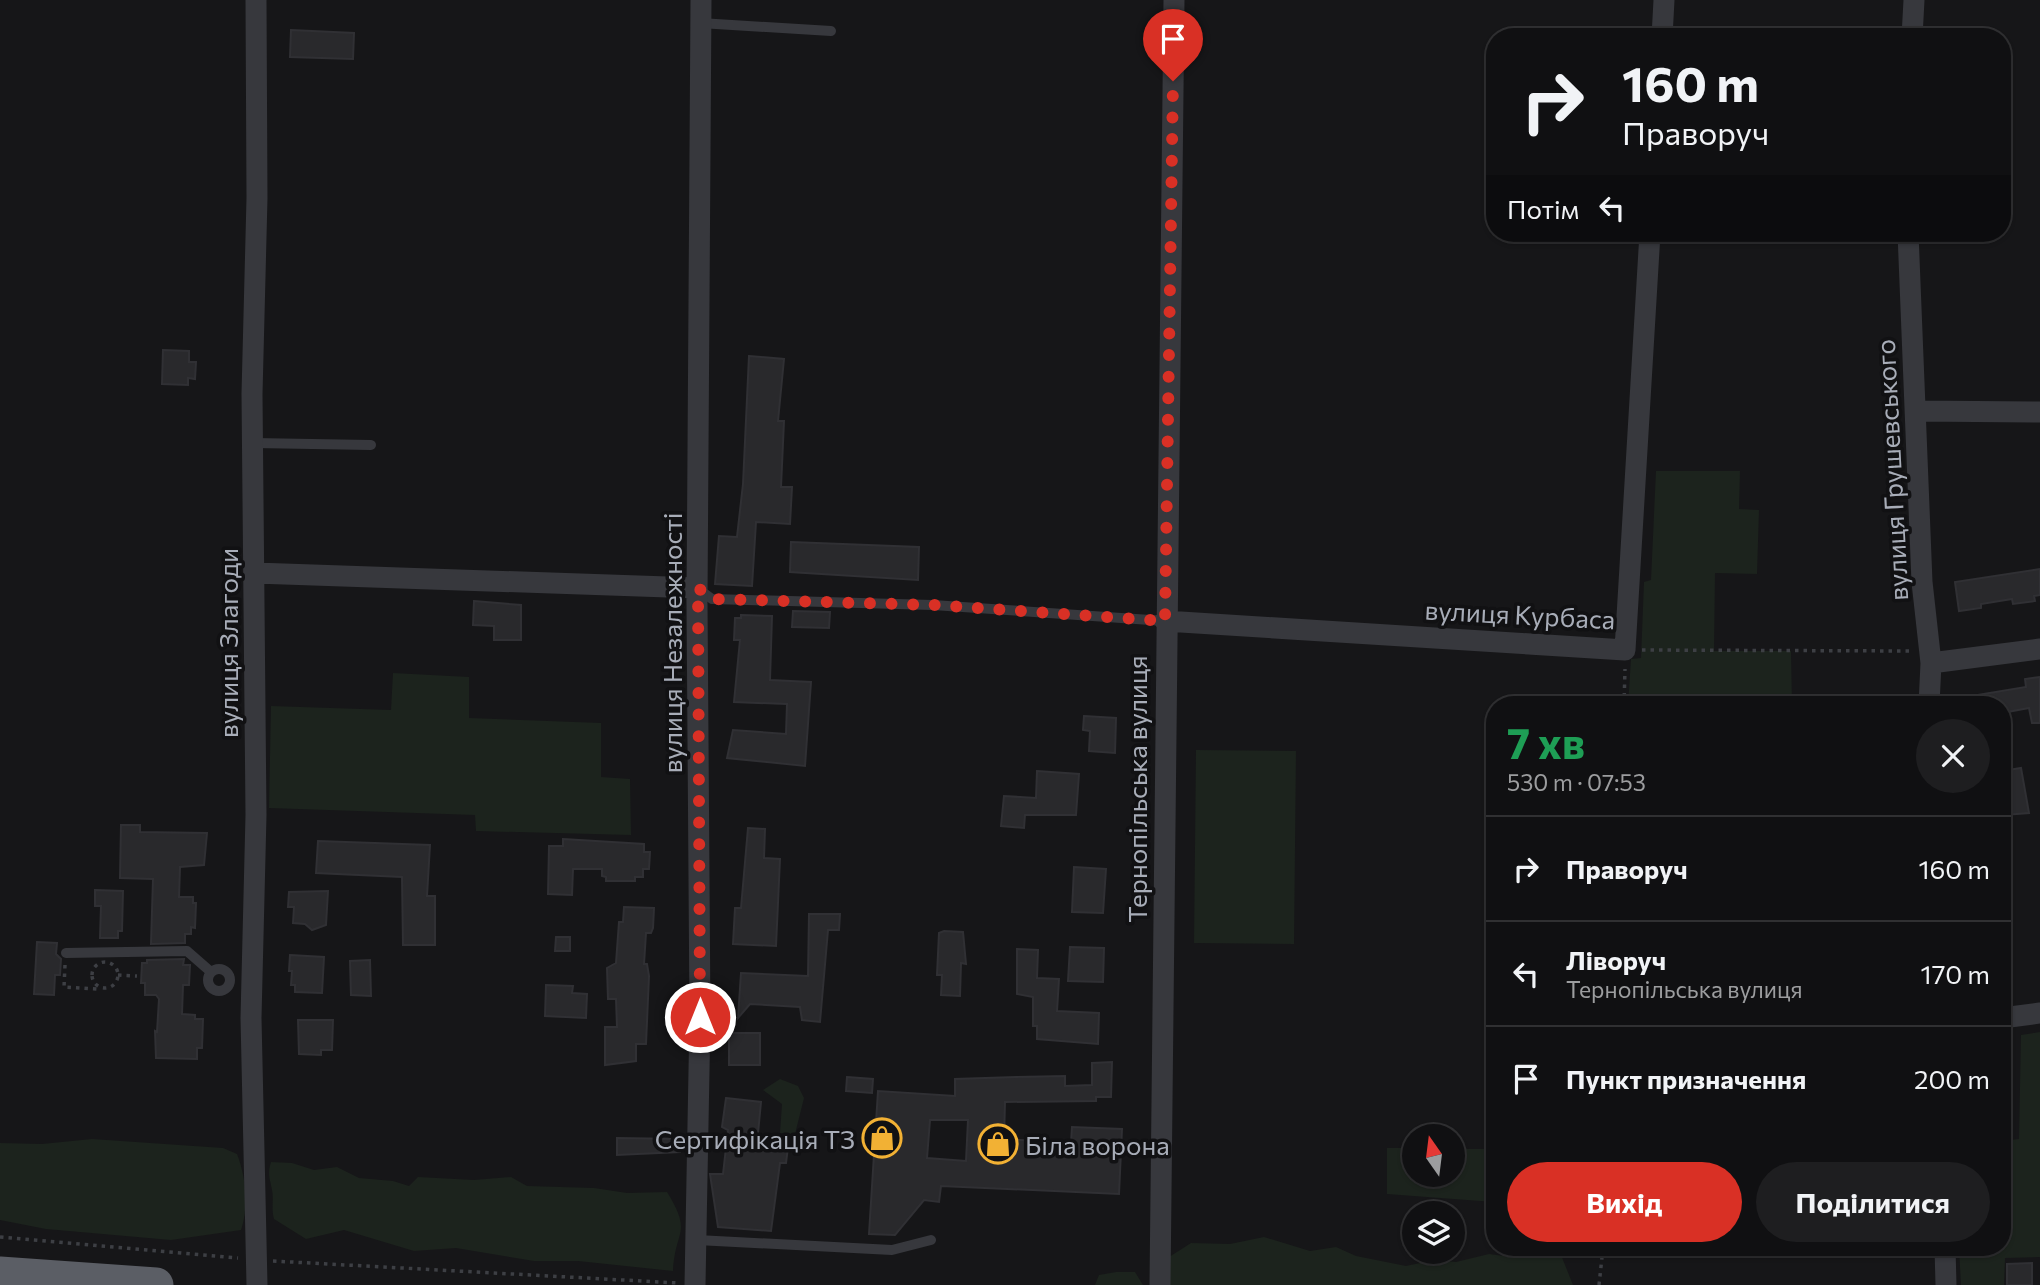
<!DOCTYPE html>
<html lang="uk">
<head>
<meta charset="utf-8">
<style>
  :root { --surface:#101012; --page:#1e1e20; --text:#f1f3f6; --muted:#9c9d9f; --line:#303032; --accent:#d93025 }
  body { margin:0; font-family:Commissioner,sans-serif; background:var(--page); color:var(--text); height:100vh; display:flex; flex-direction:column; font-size:26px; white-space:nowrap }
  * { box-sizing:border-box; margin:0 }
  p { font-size:23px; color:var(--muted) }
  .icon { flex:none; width:38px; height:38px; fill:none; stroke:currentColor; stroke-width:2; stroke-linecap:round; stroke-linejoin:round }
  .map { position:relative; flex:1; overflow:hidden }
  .panel { position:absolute; left:1486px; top:696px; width:525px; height:560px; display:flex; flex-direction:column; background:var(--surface); border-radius:28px; box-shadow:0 2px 5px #0004,0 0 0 2px var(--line) }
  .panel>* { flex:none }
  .banner { position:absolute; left:1486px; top:28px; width:525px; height:214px; border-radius:28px; box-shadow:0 2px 5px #0004,0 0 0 2px var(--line); background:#101012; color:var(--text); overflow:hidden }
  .needle { width:46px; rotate:346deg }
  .buttons { position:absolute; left:1402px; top:1124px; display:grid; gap:14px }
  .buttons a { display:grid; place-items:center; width:63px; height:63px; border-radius:50%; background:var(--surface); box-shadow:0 2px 5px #0004,0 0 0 2px var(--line); font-size:35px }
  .pin { position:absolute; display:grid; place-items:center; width:60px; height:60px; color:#fff; margin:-72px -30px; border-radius:50% 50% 50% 0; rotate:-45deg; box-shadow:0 0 7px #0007 }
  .pin .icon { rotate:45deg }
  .me { position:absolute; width:77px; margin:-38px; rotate:0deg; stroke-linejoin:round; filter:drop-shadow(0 0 5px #0008) }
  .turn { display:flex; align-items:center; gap:24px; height:147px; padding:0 21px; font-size:32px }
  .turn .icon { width:91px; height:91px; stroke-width:2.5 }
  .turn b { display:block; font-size:49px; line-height:60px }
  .then { display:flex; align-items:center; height:66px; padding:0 21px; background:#0003; gap:14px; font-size:26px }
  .round { display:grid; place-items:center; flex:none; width:74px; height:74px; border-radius:37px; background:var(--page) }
  .headline { display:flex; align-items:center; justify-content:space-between; height:119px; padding:0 21px }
  h1 { font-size:42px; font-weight:700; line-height:52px; color:#1e9e55 }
  .cta { display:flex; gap:14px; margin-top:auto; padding:14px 21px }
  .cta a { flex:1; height:80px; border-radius:42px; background:var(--accent); color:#fff; font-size:28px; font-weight:700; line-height:80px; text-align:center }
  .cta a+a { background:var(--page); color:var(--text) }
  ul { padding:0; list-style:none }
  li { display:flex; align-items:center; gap:21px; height:105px; padding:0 21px; border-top:2px solid var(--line) }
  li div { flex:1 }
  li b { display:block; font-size:26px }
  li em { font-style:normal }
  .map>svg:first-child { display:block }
</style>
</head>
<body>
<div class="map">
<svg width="2040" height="1285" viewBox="0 0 2040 1285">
  <rect width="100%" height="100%" fill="#161618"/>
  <path fill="#1c231d" d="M 1656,471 L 1740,471 L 1739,509 L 1759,510 L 1757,574 L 1715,573 L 1714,651 L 1791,651 L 1792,705 L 1628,705 L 1631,659 L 1641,658 L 1644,582 L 1651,580 Z
    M 393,673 L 469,677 L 469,718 L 601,723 L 601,777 L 630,779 L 631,835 L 476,831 L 475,815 L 269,808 L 271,706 L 391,710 Z
    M 1196,750 L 1296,751 L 1294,944 L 1194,943 Z
    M 2040,1032 L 2040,1257 L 2005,1258 L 2004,1285 L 1961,1285 L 1959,1248 L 2002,1248 L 2002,1141 L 2019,1139 L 2021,1035 Z
    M 780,1079 L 798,1086 L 804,1098 L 795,1134 L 780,1133 L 782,1104 L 763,1090 Z
    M 92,1139 L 223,1148 L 237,1154 C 246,1177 249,1207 241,1230 L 171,1240 L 46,1229 L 0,1220 L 0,1143 L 42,1144 Z
    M 1387,1148 L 1414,1148 L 1414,1174 L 1452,1174 L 1453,1149 L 1494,1149 L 1494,1202 L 1387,1194 Z
    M 271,1162 L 292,1163 L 314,1170 L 337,1167 L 359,1178 L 393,1181 L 409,1186 L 418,1177 L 474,1180 L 511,1177 L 527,1186 L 594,1188 L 627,1193 L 667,1192 C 693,1234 675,1229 673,1271 L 578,1261 L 534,1261 L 456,1248 L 414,1251 L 344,1230 L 306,1239 L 274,1219 C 271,1208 274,1200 272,1190 C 270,1178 267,1175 271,1162 Z
    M 1264,1237 L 1310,1251 L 1336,1247 L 1356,1256 L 1406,1266 L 1434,1260 L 1456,1262 L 1489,1254 L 1520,1258 L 1561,1255 L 1573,1285 L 1166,1285 L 1166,1259 L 1191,1243 L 1230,1244 Z
    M 1116,1272 L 1135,1272 L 1143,1285 L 1095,1285 L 1099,1275 Z"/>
  <path fill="#29292c" stroke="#303034" stroke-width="2" fill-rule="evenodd" d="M 291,30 L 354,33 L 353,59 L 290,57 Z
    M 163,350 L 189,351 L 189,362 L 196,362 L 195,379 L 188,378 L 188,385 L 162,384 Z
    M 749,356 L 784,359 L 778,421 L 784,421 L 781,487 L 792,487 L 790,524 L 756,522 L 752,586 L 715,584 L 719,536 L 737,537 L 743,484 Z
    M 791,542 L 919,547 L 918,580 L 790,572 Z
    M 2040,569 L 2040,595 L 2034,596 L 2035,601 L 2013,604 L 2012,599 L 1981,604 L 1981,608 L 1959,611 L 1955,582 Z
    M 474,601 L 521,605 L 521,640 L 494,640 L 494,626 L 473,625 Z
    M 793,611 L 830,612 L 829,628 L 792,627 Z
    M 741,615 L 772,616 L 770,680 L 811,682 L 805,766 L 727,758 L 733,730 L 786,734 L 787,704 L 734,702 L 740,640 L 734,640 L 735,618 L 741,618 Z
    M 2040,677 L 2040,723 L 2032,723 L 2029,708 L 2002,713 L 2002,705 L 1965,705 L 1965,697 L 2026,687 L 2025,679 Z
    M 1084,716 L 1116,718 L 1115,753 L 1089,751 L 1090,731 L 1083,730 Z
    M 2021,768 L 2029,813 L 2004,815 L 2002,798 L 2006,797 L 2002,771 Z
    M 1037,771 L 1079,774 L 1076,815 L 1025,815 L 1024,828 L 1001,826 L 1004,796 L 1036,798 Z
    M 121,825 L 140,825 L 140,832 L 207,833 L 204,865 L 180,867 L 179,897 L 193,897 L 193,903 L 196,903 L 195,928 L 191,927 L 191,934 L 185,934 L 185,943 L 151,944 L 153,879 L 120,878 Z
    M 748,828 L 765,829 L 764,858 L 780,859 L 776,946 L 733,944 L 735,908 L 741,908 Z
    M 563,839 L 644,844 L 644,852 L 650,852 L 649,869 L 643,869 L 643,877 L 635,877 L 635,881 L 606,881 L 606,877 L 602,876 L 602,869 L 573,869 L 572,895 L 548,894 L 549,846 L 563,846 Z
    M 318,841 L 430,845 L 427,896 L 435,896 L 435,945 L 403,945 L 402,877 L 316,873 Z
    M 1074,867 L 1106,869 L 1103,913 L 1072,912 Z
    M 95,890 L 123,891 L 122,931 L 118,931 L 118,938 L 100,938 L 101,906 L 95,906 Z
    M 328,891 L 326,925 L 312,930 L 305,924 L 293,923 L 294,907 L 288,907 L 289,892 Z
    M 624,907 L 654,908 L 653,928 L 651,933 L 646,933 L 644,964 L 647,964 L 649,976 L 646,1044 L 636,1044 L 636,1061 L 605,1065 L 605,1027 L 617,1027 L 616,999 L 608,999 L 607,968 L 616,963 L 619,922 L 623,922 Z
    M 809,914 L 840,914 L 839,930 L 828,930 L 820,1022 L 802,1020 L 800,1007 L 750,1004 L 738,1018 L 741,973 L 808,976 Z
    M 944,931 L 963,932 L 966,964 L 961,963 L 960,996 L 941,995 L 942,975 L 937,975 L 939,933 Z
    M 556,937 L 570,937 L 570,951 L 555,951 Z
    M 37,942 L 57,943 L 56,954 L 61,959 L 60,975 L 55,975 L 54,995 L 34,994 Z
    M 1070,947 L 1104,948 L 1103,982 L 1068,981 Z
    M 1017,949 L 1038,950 L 1037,978 L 1059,979 L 1057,1011 L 1099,1013 L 1098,1044 L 1037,1039 L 1037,1026 L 1033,1026 L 1033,997 L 1017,994 Z
    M 290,955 L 324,957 L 322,993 L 295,992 L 295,985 L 291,985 L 292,971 L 289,971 Z
    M 184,959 L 183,965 L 190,965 L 189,985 L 183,985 L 182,1014 L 195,1015 L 195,1019 L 203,1019 L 202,1048 L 197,1048 L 197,1059 L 156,1058 L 155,1031 L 157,1032 L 159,999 L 156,995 L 145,995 L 145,983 L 141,983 L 142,963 L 147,963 L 147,960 Z
    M 370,960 L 371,996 L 351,995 L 350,961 Z
    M 546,985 L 573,986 L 572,993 L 587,994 L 586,1018 L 545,1016 Z
    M 298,1020 L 333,1020 L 332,1050 L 321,1050 L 321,1055 L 299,1054 Z
    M 729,1033 L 760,1033 L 760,1065 L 729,1065 Z
    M 1112,1062 L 1111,1097 L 1096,1097 L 1096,1101 L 1005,1102 L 1004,1139 L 1071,1143 L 1072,1127 L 1122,1129 L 1119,1194 L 941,1186 L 939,1202 L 924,1200 L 895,1235 L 869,1234 L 878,1091 L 955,1096 L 955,1079 L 1016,1077 L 1065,1076 L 1065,1086 L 1092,1085 L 1092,1063 ZM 930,1120 L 968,1120 L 966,1161 L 927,1158 Z
    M 847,1077 L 873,1079 L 872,1093 L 846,1091 Z
    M 726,1098 L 761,1102 L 757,1144 L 788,1147 L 786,1163 L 780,1163 L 771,1231 L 718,1227 L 710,1174 L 723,1174 L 728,1130 L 722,1127 Z
    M 617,1138 L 681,1139 L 680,1152 L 617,1155 Z
    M 2032,1263 L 2032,1285 L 2007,1285 L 2007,1264 Z"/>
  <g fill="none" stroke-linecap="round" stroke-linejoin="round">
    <path stroke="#3d3f44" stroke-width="3.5" stroke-dasharray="3.5 5" stroke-linecap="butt" d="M 1642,650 L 1911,651
      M 1624,705 L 1625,669
      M92 975a13 13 0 1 1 26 0a13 13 0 1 1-26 0Z
      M 65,965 L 64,987 L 97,989 L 98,986
      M 118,975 L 137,976
      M 0,1237 L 238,1258
      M 273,1261 L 678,1283
      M 1599,1285 L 1603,1248"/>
    <path stroke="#37383d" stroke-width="10" d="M 700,23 L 831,31
      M 253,443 L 371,445
      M 697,588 L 712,599 L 933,605 L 1165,621
      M 66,953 L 187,951 L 211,972
      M208 980a11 11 0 1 1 22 0a11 11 0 1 1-22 0Z
      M 697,1240 L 892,1250 L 931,1240"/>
    <path stroke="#37383d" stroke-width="21" d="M 256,0 L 257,198 L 252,394 L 256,815 L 251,1018 L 257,1285
      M 1662,37 L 1664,0
      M 1912,37 L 1914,0
      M 1908,233 L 1922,582 L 1931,663 L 1929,705
      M 1917,411 L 2040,412
      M 255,573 L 697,588
      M 1165,621 L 1625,650 L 1650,233
      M 1931,663 L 2040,649
      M 2002,1018 L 2040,1013
      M 1945,1248 L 1946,1285
      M 695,1285 L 700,1017 L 697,601 L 701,0
      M 1160,1285 L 1174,0"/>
    <path stroke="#5b5e65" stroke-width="35" d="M 0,1274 L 156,1285"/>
  </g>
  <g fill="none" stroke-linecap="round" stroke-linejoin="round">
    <path stroke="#d93025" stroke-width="12" stroke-dasharray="0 21.6" d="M 700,1017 L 698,588 L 712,599 L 933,605 L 1165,621 L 1173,81"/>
  </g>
  <defs>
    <g id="shop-ring" transform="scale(2.0125)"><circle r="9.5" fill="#111113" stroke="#f2b134" stroke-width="1.5"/><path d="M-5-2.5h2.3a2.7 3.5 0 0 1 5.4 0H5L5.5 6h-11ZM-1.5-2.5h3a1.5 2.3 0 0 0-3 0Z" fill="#f2b134"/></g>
  </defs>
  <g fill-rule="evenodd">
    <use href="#shop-ring" x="882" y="1138"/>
    <use href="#shop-ring" x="998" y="1144"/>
  </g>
  <g text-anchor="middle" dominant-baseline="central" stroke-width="7" stroke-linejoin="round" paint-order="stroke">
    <g font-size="26" fill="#a8adb8" stroke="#111113">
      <text transform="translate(1891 470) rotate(-93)">вулиця Грушевського</text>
      <text transform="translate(1520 614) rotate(3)">вулиця Курбаса</text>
      <text transform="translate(227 643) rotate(-90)">вулиця Злагоди</text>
      <text transform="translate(671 643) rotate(-90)">вулиця Незалежності</text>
      <text transform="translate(1136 789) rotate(-90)">Тернопільська вулиця</text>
    </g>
    <g font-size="26" fill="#a8adb8" stroke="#111113" text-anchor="end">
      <text x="855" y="1138">Сертифікація ТЗ</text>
      <text x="1025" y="1144" text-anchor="start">Біла ворона</text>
    </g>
  </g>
</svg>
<div class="buttons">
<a><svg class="needle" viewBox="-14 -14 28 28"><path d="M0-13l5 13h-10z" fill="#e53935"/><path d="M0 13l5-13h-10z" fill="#9c9d9f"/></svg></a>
<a><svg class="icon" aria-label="layers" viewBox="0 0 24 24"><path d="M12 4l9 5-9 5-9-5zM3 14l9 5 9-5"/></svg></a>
</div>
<div class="pin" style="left:1173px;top:81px;background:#d93025"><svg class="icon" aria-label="arrive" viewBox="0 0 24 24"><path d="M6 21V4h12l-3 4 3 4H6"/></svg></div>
<svg class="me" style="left:700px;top:1017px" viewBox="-20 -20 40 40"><circle r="17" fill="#d93025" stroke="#fff" stroke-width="3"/><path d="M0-11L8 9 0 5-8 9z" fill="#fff"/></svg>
<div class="banner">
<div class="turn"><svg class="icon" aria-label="right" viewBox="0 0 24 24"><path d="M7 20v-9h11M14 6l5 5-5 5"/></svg><div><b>160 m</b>Праворуч</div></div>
<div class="then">Потім<svg class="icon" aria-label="left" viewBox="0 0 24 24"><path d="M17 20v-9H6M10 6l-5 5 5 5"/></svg></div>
</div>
<section class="panel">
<div class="headline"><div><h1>7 хв</h1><p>530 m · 07:53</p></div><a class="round"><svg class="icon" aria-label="close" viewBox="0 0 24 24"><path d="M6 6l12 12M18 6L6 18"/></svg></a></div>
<ul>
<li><svg class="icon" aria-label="right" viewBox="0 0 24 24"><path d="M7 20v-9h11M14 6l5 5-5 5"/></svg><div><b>Праворуч</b></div><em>160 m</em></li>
<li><svg class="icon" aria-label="left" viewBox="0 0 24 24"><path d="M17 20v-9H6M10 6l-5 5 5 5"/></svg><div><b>Ліворуч</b><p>Тернопільська вулиця</p></div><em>170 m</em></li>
<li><svg class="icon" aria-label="arrive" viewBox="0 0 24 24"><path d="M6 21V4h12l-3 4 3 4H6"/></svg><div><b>Пункт призначення</b></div><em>200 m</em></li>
</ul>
<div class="cta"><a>Вихід</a><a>Поділитися</a></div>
</section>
</div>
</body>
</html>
